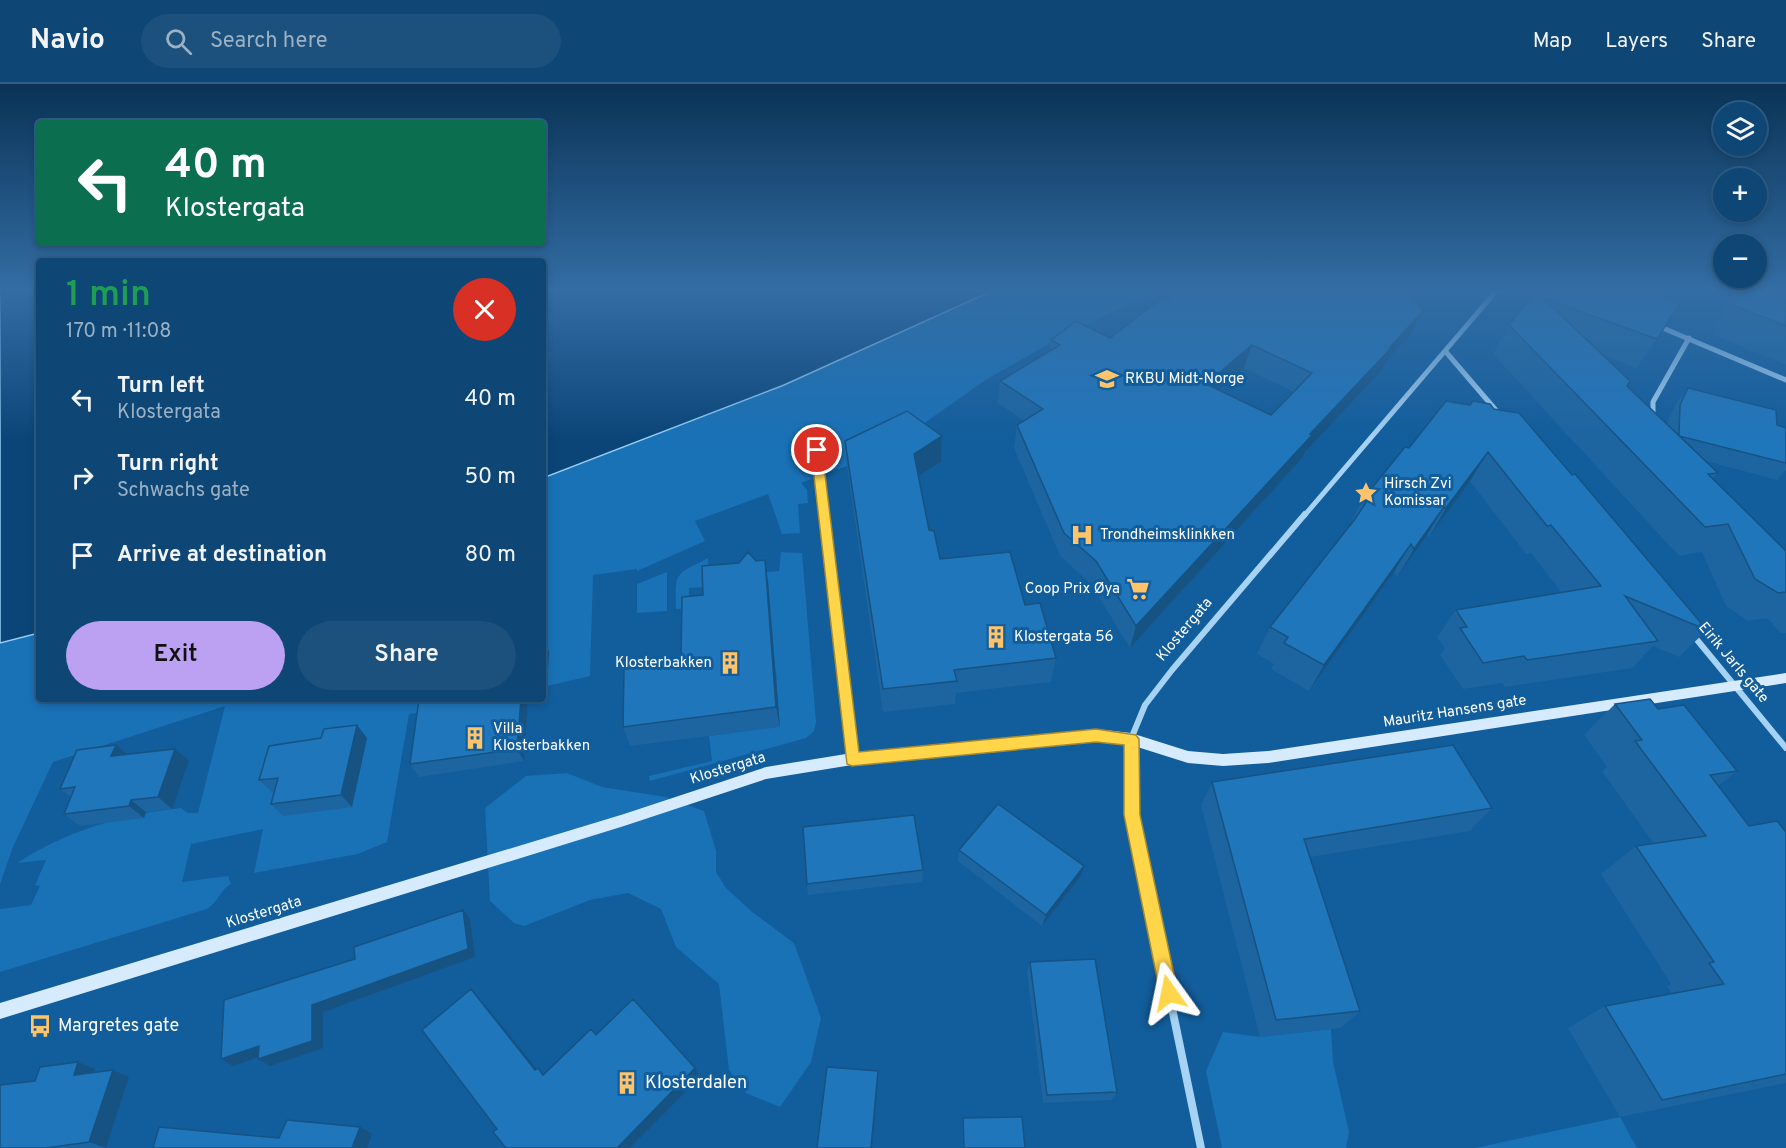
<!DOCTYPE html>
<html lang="en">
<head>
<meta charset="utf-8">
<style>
  :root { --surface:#0e4675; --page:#1c507d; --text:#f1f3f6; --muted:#9bb1c5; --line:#2e5e87; --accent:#bca0f2 }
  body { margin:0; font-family:Overpass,sans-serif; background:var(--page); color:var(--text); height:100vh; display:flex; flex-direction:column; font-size:22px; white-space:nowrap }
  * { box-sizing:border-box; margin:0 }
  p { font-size:20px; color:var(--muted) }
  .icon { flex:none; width:33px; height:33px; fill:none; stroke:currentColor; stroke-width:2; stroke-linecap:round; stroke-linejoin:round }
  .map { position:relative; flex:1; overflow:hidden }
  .side { position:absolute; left:36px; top:174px; width:510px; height:444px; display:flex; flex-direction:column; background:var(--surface); border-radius:6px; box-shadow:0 3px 9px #0003,0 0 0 2px var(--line) }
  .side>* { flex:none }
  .guide { position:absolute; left:36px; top:36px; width:510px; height:126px; border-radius:6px; box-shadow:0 3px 9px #0003,0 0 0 2px var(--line); background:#0b6e4f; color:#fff; overflow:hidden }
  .tools { position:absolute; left:1713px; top:18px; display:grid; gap:12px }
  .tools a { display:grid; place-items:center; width:54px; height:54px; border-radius:50%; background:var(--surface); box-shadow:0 3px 9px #0003,0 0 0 2px var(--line); font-size:30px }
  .pin { position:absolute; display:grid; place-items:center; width:51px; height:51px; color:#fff; margin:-26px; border:3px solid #fff; border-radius:50%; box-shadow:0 2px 6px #0007 }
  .me { position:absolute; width:66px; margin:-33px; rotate:348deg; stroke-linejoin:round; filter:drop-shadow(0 0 4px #0008) }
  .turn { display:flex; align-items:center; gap:21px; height:126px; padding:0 30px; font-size:27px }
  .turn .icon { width:78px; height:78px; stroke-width:2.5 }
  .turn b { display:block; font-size:42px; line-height:51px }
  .round { display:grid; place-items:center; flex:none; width:63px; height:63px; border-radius:32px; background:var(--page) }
  .head { display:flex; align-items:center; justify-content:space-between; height:102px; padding:0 30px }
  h1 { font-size:36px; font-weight:600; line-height:45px; color:#1e9e55 }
  .action { display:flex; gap:12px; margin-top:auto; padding:12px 30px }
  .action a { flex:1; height:69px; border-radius:36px; background:var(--accent); color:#111; font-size:24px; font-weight:600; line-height:69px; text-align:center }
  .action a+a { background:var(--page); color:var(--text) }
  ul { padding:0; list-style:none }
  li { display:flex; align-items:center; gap:18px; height:78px; padding:0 30px }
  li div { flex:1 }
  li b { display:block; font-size:22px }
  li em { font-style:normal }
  header { display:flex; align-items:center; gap:36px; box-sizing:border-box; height:84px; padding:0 30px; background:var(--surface); border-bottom:2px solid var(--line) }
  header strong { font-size:28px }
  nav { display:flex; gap:33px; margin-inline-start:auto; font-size:21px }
  .search { width:420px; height:54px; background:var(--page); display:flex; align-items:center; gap:15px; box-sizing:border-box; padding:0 21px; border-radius:33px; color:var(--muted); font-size:22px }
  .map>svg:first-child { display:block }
</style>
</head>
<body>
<header>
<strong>Navio</strong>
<div class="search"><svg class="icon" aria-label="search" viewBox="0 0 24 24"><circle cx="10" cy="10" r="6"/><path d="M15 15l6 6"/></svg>Search here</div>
<nav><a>Map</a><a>Layers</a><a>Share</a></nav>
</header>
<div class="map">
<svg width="1786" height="1064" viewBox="0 0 1786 1064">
  <rect width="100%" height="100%" fill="#125d9c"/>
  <path fill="#1971b6" d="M 994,206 L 1160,206 L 1061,253 L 987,295 L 906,352 L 847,382 L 801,399 L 807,406 L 808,419 L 798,420 L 800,449 L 782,450 L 768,410 L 695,437 L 705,457 L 637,487 L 637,485 L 593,491 L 590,592 L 547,602 L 549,568 L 543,568 L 543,394 L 784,301 Z
    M 781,468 L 802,469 L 816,638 L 814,647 L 806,654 L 650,697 L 649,692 L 712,677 L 709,652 L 779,642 L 776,587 L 707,503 L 689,504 L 689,524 L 676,525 C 675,487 674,492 708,474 L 709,493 L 779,487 Z
    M 667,488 L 667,527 L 637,529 L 637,500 Z
    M 39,549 L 39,615 L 517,615 L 409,630 L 387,758 L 358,770 L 254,789 L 263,745 L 191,760 L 182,798 L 228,792 L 231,800 C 220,806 219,817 207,825 L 0,888 L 0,825 L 31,821 L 40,802 L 35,801 L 46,776 L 17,779 C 66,747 124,730 181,724 L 188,729 L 198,729 L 225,622 L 53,678 L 13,763 L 0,800 L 0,559 Z
    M 567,689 L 602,703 L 666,713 L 704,727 L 716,767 L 716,788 L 726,804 L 751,827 L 794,859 L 821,934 L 811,978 L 780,1023 L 746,1009 L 729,986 L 719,900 L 676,863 L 661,825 L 628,809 L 590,816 L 524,842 L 514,839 L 490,817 L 485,724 L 526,692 Z
    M 1331,945 L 1333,978 L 1349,1048 L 1346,1064 L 1222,1064 L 1206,987 L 1223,948 L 1260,953 Z
    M 1620,1033 L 1637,1064 L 1475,1064 Z"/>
  <path fill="#0b4578" stroke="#98cff7" stroke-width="1.5" d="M 0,206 L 39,206 L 39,549 L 0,559 Z
    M 543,206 L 994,206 L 784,301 L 543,394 Z"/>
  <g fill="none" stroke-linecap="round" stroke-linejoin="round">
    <path stroke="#a6d2f4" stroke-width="5" d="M 1658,242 L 1786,296
      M 1446,268 L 1500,331
      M 1653,334 L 1653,318 L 1689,254
      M 817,366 L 824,432
      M 1304,432 L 1497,206"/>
    <path stroke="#a6d2f4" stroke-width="6" d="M 824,430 L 852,675
      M 1693,551 L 1786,664
      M 1132,713 L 1131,655 L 1145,621 L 1172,586 L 1305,430"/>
    <path stroke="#a6d2f4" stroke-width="8" d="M 1132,711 L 1132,731 L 1201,1064"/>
    <path fill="#d6ebfd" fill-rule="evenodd" d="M 1786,589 L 1786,599 L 1268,679 L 1223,682 L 1188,679 L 1131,661 L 1096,657 L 852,681 L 766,695 L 624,742 L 0,935 L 0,919 L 624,730 L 766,683 L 852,669 L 1096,645 L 1131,649 L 1188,667 L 1223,670 L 1268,667 Z"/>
  </g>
  <path fill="#1c65a1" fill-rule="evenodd" d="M 1434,206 L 1451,206 L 1443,215 Z
    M 1537,206 L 1688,206 L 1657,255 L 1636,284 L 1603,271 L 1627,302 L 1668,341 L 1668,336 L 1677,318 L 1688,304 L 1777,341 L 1786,344 L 1786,386 L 1777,396 L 1706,377 L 1718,389 L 1713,395 L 1786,467 L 1786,549 L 1781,549 L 1767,534 L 1748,537 L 1726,522 L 1702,468 L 1679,472 L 1493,270 L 1509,241 Z
    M 1734,206 L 1786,206 L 1786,281 L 1712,250 Z
    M 1167,216 L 1412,249 L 1384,280 L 1382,286 L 1305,368 L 1303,373 L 1130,564 L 1091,500 L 1060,472 L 1014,364 L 1017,341 L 1024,337 L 998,319 L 1000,297 L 1049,268 L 1051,256 L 1110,254 ZM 1244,284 L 1294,308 L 1271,331 L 1219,306 Z
    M 1494,325 L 1707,546 L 1679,573 L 1653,562 L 1632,584 L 1505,603 L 1502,599 L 1463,605 L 1440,571 L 1445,565 L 1437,553 L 1456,526 L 1561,508 L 1531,469 L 1526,470 L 1470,397 L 1429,453 L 1427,451 L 1397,493 L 1394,488 L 1309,607 L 1271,585 L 1274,580 L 1257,570 L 1270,543 L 1350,441 L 1363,415 L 1409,364 Z
    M 942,352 L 941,378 L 918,392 L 929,446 L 940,475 L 1025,521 L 1056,574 L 1051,598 L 956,609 L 955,620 L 883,628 L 847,382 L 845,357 Z
    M 768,497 L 780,643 L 630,662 L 623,643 L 681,578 L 703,511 Z
    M 543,561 L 549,567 L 547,602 L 543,602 Z
    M 528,615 L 524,677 L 419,693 L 410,680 Z
    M 1615,620 L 1658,625 L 1737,687 L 1718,702 L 1749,742 L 1786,748 L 1786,999 L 1620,1033 L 1568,944 L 1605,922 L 1672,910 L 1667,902 L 1671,900 L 1601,790 L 1636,762 L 1654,760 L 1602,687 L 1607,683 L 1584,651 Z
    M 367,654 L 352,723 L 283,732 L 271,720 L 274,708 L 272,708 L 259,696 Z
    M 126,670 L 189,677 L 172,725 L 146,728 L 144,734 L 80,742 L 64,730 L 71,713 L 60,705 Z
    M 1212,698 L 1492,724 L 1470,747 L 1310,773 L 1360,927 L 1341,944 L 1260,953 L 1201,721 Z
    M 959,766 L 1084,782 L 1080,793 L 1042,842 L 958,777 Z
    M 923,786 L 922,798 L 808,811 L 807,800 Z
    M 1030,878 L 1117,1008 L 1112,1016 L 1043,1019 L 1027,888 Z
    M 95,985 L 94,989 L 113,986 L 129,993 L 106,1064 L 0,1064 L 35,997 Z
    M 963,1034 L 1025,1064 L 963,1064 L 962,1038 Z"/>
  <path fill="#165383" d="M 1447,206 L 1451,206 L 1443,215 Z
    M 1423,227 L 1412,249 L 1384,280 L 1382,286 L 1305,368 L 1303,373 L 1130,564 L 1136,542 L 1310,350 Z
    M 1252,261 L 1244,284 L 1199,323 L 1206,300 Z
    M 942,352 L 941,378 L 913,395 L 914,370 Z
    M 1488,368 L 1470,397 L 1429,453 L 1446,424 Z
    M 1444,423 L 1427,451 L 1397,493 L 1414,465 Z
    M 1411,460 L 1394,488 L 1309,607 L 1324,581 Z
    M 765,476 L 768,497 L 780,643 L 776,623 Z
    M 546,561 L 549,567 L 547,602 L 544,595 Z
    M 521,615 L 528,615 L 524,677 L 517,665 Z
    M 357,641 L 367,654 L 352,723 L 341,711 Z
    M 116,661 L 131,674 L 111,672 Z
    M 175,665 L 189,677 L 172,725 L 158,713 Z
    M 131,716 L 146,728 L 144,734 L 129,722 Z
    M 1084,782 L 1080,793 L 1042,842 L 1046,831 Z
    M 463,826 L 470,834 L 475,873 L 323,928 L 323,964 L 270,982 L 258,975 L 312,921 Z
    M 471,905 L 480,915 L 544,994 L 535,986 Z
    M 259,962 L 270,969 L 233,982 L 221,975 Z
    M 78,978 L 95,985 L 90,998 L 74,991 Z
    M 695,984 L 700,993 L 630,1064 L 617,1064 Z
    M 113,986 L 129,993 L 106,1064 L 89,1058 Z
    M 878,987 L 878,995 L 872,1064 L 871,1064 Z
    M 360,1043 L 372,1050 L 367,1064 L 352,1064 Z"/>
  <path fill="#2076bb" stroke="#165383" stroke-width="1.5" fill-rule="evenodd" d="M 1181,206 L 1406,206 L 1423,227 L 1390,263 L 1392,263 L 1310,350 L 1312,351 L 1136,542 L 1096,477 L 1064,449 L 1017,341 L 1043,325 L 1000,297 L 1060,261 L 1051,256 L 1076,237 L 1110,254 L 1162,214 L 1167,216 ZM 1252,261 L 1312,289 L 1271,331 L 1206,300 Z
    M 1537,206 L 1644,206 L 1680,219 L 1657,255 L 1543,214 L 1630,297 L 1627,302 L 1718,389 L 1708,390 L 1786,467 L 1786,508 L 1778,509 L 1755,495 L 1728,440 L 1705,443 L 1509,241 Z
    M 1741,206 L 1786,206 L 1786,242 L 1733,221 Z
    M 1688,304 L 1776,326 L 1777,341 L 1786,344 L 1786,379 L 1679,352 L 1680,321 Z
    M 1446,317 L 1470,321 L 1473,317 L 1490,320 L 1494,325 L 1519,329 L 1572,391 L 1575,390 L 1707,546 L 1625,512 L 1658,557 L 1527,576 L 1524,572 L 1483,579 L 1460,544 L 1467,543 L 1456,526 L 1601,502 L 1551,441 L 1547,442 L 1488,368 L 1446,424 L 1444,423 L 1414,465 L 1411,460 L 1324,581 L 1284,559 L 1288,553 L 1270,543 L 1355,435 L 1367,417 L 1363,415 L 1405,363 L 1409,364 Z
    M 907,327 L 942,352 L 914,370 L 929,446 L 934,447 L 940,475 L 1010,468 L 1025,521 L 1040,519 L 1056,574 L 954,586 L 957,597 L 883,605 L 845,357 Z
    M 748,468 L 756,477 L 765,476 L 776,623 L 623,643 L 624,585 L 681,578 L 682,513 L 703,511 L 702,482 L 739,479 Z
    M 543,561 L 546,561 L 544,595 L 543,595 Z
    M 419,615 L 521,615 L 517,665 L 410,680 Z
    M 1650,615 L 1658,625 L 1684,621 L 1737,687 L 1710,691 L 1749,742 L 1777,737 L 1786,748 L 1786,990 L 1662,1016 L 1605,922 L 1724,900 L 1709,879 L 1714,878 L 1636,762 L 1706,752 L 1635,657 L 1642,656 L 1615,620 Z
    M 357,641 L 341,711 L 271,720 L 278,694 L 259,696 L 269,662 L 321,654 L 324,645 Z
    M 116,661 L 111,672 L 175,665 L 158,713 L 131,716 L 129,722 L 64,730 L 75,703 L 60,705 L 77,666 Z
    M 1453,661 L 1492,724 L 1304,755 L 1360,927 L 1276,936 L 1212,698 Z
    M 998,720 L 1084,782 L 1046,831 L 959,766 Z
    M 914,731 L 923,786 L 807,800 L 803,743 Z
    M 463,826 L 468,865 L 312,921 L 312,957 L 258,975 L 259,962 L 221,975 L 224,916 L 355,875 L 354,863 Z
    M 1095,875 L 1117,1008 L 1047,1011 L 1030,878 Z
    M 471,905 L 535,986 L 538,984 L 543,991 L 591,945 L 596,951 L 633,915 L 695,984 L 617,1064 L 506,1064 L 493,1048 L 497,1045 L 422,946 Z
    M 78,978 L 74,991 L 113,986 L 89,1058 L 46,1064 L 0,1064 L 0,1001 L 35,997 L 40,983 Z
    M 827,983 L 878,987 L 871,1064 L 817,1064 Z
    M 1022,1033 L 1025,1064 L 964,1064 L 963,1034 Z
    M 287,1036 L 360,1043 L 352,1064 L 153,1064 L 159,1043 L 279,1054 Z"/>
  <linearGradient id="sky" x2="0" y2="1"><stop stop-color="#0a3356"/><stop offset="0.58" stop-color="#336da4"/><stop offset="1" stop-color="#336da4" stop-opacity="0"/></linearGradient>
  <rect width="1786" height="355" fill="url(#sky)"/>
  <path fill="#ffd54a" stroke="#a68a30" stroke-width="1.5" d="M 817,362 L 822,366 L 859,668 L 1096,645 L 1136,651 L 1139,655 L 1140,731 L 1178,909 L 1175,915 L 1169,918 L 1162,915 L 1160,909 L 1124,731 L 1124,661 L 1096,658 L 852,682 L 847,680 L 811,366 Z"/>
  <defs>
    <g id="school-bare" transform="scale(1.8)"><path d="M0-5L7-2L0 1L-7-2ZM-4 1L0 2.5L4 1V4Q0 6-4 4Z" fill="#ffc469" stroke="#125d9c" stroke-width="2.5" paint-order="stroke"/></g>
    <g id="sight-bare" transform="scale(1.8)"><path d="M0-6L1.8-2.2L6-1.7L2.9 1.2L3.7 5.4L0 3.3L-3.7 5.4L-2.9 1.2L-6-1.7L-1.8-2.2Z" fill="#ffc469" stroke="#125d9c" stroke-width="2.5" paint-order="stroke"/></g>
    <g id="hospital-bare" transform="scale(1.8)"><path d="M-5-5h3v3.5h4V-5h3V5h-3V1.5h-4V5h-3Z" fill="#ffc469" stroke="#125d9c" stroke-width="2.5" paint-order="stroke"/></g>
    <g id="supermarket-bare" transform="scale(1.8)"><path d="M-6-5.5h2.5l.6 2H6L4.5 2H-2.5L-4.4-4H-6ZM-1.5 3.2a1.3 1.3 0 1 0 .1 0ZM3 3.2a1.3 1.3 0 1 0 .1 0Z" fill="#ffc469" stroke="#125d9c" stroke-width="2.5" paint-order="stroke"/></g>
    <g id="building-bare" transform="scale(1.8)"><path d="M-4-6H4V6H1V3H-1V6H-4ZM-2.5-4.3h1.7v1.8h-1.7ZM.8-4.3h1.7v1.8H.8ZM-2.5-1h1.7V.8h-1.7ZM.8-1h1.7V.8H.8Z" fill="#ffc469" stroke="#125d9c" stroke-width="2.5" paint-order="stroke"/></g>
    <g id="bus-bare" transform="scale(1.8)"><path d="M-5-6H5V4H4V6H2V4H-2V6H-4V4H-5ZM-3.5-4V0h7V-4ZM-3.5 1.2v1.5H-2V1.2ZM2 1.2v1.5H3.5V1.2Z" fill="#ffc469" stroke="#125d9c" stroke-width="2.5" paint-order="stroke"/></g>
  </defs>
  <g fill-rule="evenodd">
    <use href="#school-bare" x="1107" y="295"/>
    <use href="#sight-bare" x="1366" y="409"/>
    <use href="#hospital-bare" x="1082" y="451"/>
    <use href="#supermarket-bare" x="1138" y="505"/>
    <use href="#building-bare" x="996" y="553"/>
    <use href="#building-bare" x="730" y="579"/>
    <use href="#building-bare" x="475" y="654"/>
    <use href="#bus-bare" x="40" y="942"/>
    <use href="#building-bare" x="627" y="999"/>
  </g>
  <g text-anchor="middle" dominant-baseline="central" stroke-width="6" stroke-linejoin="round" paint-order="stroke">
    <g font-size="15" fill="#fff" stroke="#125d9c" text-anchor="start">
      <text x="1125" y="295">RKBU Midt-Norge</text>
      <text x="1384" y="400">Hirsch Zvi<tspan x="1384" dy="17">Komissar</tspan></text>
      <text x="1100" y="451">Trondheimsklinkken</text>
      <text x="1120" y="505" text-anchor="end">Coop Prix Øya</text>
      <text x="1014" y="553">Klostergata 56</text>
      <text x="712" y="579" text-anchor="end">Klosterbakken</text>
      <text x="493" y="645">Villa<tspan x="493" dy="17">Klosterbakken</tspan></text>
    </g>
    <g font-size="15" fill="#fff" stroke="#125d9c">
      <text transform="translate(1185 546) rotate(-50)">Klostergata</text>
      <text transform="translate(1733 579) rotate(50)">Eirik Jarls gate</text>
      <text transform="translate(1455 628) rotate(-9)">Mauritz Hansens gate</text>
      <text transform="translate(728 685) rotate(-17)">Klostergata</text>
      <text transform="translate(264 829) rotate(-17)">Klostergata</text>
    </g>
    <g font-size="18" fill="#fff" stroke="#125d9c" text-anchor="start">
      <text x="58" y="942">Margretes gate</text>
      <text x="645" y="999">Klosterdalen</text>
    </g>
  </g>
</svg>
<div class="tools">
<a><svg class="icon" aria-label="layers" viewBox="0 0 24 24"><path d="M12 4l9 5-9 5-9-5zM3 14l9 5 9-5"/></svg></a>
<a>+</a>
<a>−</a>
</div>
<div class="pin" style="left:817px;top:366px;background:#d93025"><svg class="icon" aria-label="arrive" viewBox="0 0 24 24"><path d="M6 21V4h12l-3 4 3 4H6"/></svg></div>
<svg class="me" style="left:1169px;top:909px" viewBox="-20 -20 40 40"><path d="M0-17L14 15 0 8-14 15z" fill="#ffd54a" stroke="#fff" stroke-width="4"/></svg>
<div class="guide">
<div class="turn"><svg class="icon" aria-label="left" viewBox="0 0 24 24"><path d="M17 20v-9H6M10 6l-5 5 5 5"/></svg><div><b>40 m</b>Klostergata</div></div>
</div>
<section class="side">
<div class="head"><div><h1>1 min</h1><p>170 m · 11:08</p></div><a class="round" style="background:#d93025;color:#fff"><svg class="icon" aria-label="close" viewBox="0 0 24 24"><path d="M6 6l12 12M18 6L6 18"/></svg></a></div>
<ul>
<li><svg class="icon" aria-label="left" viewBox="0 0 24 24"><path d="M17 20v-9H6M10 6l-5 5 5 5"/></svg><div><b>Turn left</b><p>Klostergata</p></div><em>40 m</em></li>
<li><svg class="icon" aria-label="right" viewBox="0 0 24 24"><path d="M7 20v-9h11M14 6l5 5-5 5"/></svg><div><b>Turn right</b><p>Schwachs gate</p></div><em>50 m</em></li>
<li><svg class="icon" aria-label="arrive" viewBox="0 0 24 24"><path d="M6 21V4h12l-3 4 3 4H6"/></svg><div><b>Arrive at destination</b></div><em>80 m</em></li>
</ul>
<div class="action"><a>Exit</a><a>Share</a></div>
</section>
</div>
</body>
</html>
